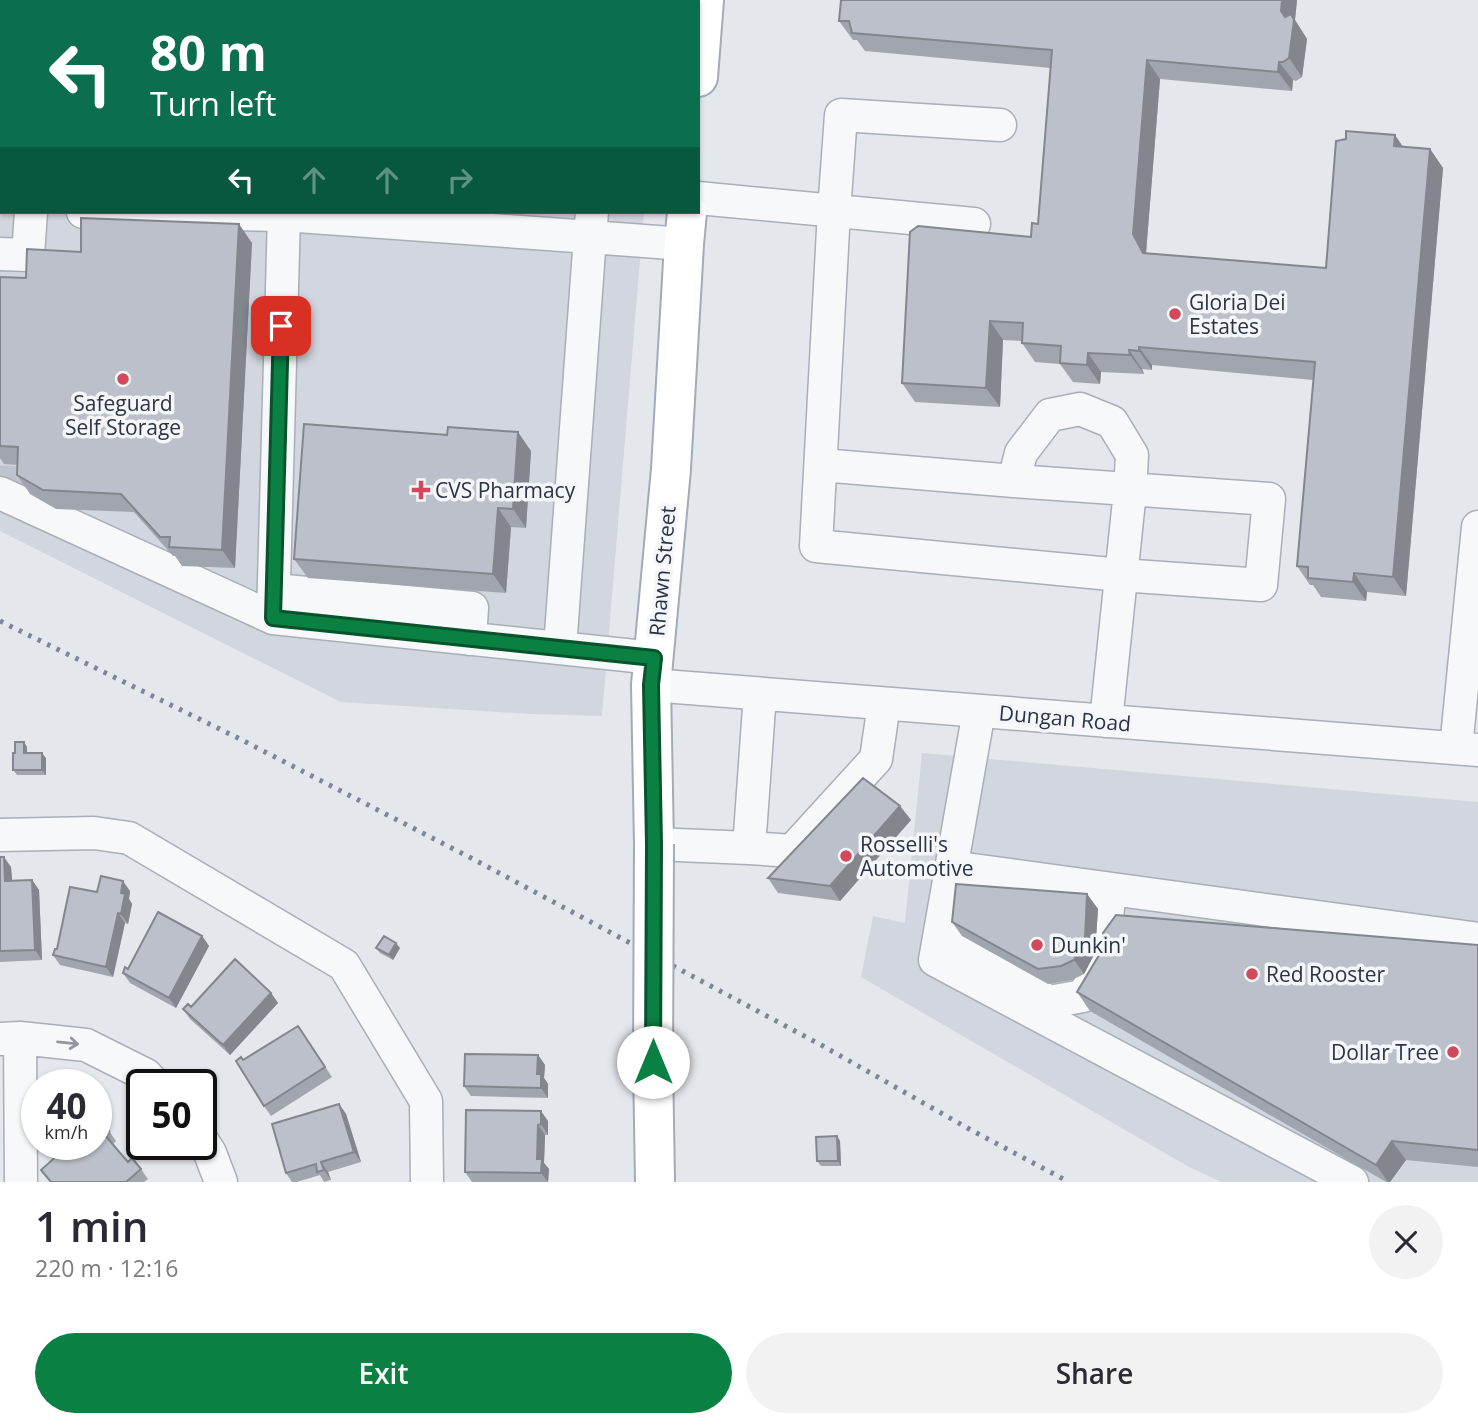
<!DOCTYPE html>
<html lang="en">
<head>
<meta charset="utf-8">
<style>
  :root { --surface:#fff; --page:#f2f2f3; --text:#2b2b33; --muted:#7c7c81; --accent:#0b8043 }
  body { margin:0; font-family:"Open Sans",sans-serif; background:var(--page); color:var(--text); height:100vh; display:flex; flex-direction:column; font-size:26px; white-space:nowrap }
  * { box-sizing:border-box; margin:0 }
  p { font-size:23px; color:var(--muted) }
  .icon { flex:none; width:38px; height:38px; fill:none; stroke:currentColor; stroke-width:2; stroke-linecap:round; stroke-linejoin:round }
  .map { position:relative; height:1182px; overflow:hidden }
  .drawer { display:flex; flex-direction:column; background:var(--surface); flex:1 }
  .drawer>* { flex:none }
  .guide { position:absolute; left:0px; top:0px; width:700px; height:214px; box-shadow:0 2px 5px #0004; background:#0b6e4f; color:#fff; overflow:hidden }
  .speed { position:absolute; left:21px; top:1069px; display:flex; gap:14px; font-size:35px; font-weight:700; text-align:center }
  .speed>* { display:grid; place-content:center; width:91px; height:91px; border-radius:50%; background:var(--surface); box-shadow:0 2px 5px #0004; line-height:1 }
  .speed small { font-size:18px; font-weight:400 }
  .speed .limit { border:4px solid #111; border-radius:10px; background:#fff; color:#111 }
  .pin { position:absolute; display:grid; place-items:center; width:60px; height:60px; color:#fff; margin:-30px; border-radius:14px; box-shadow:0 4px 10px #0006 }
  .me { position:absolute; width:77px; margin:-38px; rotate:0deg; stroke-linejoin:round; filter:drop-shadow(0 0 5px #0008) }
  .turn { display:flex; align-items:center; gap:24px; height:147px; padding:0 35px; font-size:32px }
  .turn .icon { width:91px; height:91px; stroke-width:2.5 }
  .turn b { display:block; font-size:49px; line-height:60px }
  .lanes { display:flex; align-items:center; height:66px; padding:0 35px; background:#0003; justify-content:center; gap:35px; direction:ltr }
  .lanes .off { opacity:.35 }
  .round { display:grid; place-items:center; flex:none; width:74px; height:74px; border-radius:37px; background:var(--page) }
  .headline { display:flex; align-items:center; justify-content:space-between; height:119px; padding:0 35px }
  h1 { font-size:42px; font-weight:600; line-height:52px }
  .button { display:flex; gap:14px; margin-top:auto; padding:14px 35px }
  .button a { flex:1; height:80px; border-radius:42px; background:var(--accent); color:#fff; font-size:28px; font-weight:600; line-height:80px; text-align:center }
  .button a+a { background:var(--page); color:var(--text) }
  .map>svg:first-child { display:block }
</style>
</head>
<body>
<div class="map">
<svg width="1478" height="1182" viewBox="0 0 1478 1182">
  <rect width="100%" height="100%" fill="#e4e7ec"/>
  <path fill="#d2d6de" d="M 0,193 L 2,193 L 2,212 L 644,212 L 602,716 L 530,714 L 341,702 L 0,531 Z
    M 922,753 L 1478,802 L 1478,1182 L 1222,1182 L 1189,1167 L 861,977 L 873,916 L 905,923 Z"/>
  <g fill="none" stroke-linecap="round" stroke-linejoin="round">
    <path stroke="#bfc3cb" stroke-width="32" stroke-dasharray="32 16" stroke-linecap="butt" d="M 12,498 L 15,421"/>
    <g stroke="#a9aeb7" stroke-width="35">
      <path id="minor" d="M 41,2 L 41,0
        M 339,2 L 339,0
        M 606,2 L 606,0
        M 0,68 L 2,66
        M 1000,125 L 841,115 L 834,211 L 816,546 L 1121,575 L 1261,585 L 1269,499 L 1014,481 L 1021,453 L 1050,415 L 1080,409 L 1112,422 L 1132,455 L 1130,491 L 1106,721
        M 698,198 L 974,224
        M 83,212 L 284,215 L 273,618
        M 284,215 L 590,237 L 592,212
        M 0,254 L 28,255 L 31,212
        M 821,465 L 1014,481
        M 0,493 L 273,618 L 654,658
        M 274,590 L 472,608 L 470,639
        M 560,648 L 590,237 L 684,244
        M 651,685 L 1478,750
        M 760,694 L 749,848 L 792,851 L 876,759 L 884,704
        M 979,711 L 935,960 L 1352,1182
        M 1456,748 L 1478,527
        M 0,835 L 94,833 L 129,838 L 344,965 L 426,1101 L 427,1182
        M 654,844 L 749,848
        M 951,867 L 1478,939
        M 958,908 L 950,939 L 1049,1002 L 1083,996 L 1102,965 L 1110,889
        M 20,1038 L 21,1182
        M 0,1039 L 20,1038 L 86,1045 L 146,1075 L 155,1085
        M 201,1139 L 210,1153 L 221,1182"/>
    </g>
    <g stroke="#a3abb8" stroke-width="42">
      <path id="major" d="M 698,77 L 704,0
        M 654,844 L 651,685 L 671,469 L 684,244 L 687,212
        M 653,1062 L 655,1182"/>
    </g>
    <use href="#minor" stroke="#f7f8fa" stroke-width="32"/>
    <use href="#major" stroke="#fff" stroke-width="38"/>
    <path stroke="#7d8696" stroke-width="5" stroke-dasharray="3.5 7" stroke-linecap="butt" d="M 0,621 L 240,739 L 473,859 L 823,1046 L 971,1130 L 1069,1182"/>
    <g stroke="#a3abb8" stroke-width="42" stroke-linecap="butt">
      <path id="major-bridge" d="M 653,1062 L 654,844"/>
    </g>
    <use href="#major-bridge" stroke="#fff" stroke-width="38"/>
  </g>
  <path fill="#a1a5ae" d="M 841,0 L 1297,0 L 1295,20 L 1307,39 L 1302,77 L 1296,81 L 1293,80 L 1292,91 L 1160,79 L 1146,253 L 1326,268 L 1404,147 L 1430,149 L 1443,168 L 1406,596 L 1367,592 L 1366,601 L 1321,597 L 1313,585 L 1310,585 L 1297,566 L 1313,380 L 1152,365 L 1152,370 L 1142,369 L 1144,374 L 1101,372 L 1100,384 L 1073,382 L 1060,364 L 1035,362 L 1022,343 L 1022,341 L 1003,340 L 1000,407 L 915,402 L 902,383 L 1031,237 L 1038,224 L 1051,68 L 865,51 L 857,40 L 853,40 L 839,21 Z
    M 252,243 L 235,568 L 182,566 L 175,556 L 173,556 L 134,512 L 56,509 L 30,494 L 17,475 L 17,465 L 4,464 L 0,458 L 0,277 L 26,278 L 81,252 Z
    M 531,451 L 526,528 L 511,527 L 506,593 L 308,578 L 294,559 Z
    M 27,747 L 27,753 L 46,758 L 46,775 L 17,775 L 13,770 L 15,753 Z
    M 900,806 L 911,820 L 840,901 L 778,893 L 768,878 Z
    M 0,857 L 11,867 L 12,881 L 32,880 L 39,890 L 42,960 L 0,962 Z
    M 130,891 L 129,899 L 132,904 L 128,924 L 125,923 L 113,977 L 60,965 L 53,955 L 97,892 Z
    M 1087,894 L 1098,909 L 1095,953 L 1084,974 L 1072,980 L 1048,984 L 962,936 L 952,922 Z
    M 202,936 L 209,946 L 176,1008 L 130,983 L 123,973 L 128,969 Z
    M 1478,945 L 1478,1167 L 1406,1160 L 1390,1182 L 1386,1182 L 1090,1011 L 1077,992 Z
    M 376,948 L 400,948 L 393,960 L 380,953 Z
    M 271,993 L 278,1003 L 230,1055 L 190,1019 L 183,1009 L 191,1007 Z
    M 298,1026 L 332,1077 L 271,1116 L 264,1106 L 243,1060 Z
    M 538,1055 L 545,1065 L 544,1078 L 548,1084 L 548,1098 L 471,1096 L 464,1086 Z
    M 339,1104 L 346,1114 L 361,1162 L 328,1172 L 331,1180 L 324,1182 L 320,1175 L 297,1182 L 292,1182 L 286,1173 Z
    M 466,1110 L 548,1121 L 548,1135 L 545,1135 L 544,1163 L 549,1169 L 548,1182 L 472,1182 L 465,1172 Z
    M 109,1131 L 116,1141 L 113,1144 L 128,1162 L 141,1169 L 148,1179 L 144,1182 L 50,1182 L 41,1170 Z
    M 837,1136 L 840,1141 L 841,1166 L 821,1166 L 817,1161 Z"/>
  <path fill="#83868d" d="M 536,0 L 546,0 L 547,2 L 535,2 Z
    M 1282,0 L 1297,0 L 1295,20 L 1307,39 L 1302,77 L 1289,58 L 1281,11 Z
    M 1147,60 L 1160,79 L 1146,253 L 1143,253 L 1133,234 Z
    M 1279,62 L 1293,80 L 1292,91 L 1278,72 Z
    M 1395,135 L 1408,154 L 1394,146 Z
    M 1430,149 L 1443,168 L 1406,596 L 1393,577 Z
    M 239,224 L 252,243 L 235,568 L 222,550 Z
    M 990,321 L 1003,340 L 1000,407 L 986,388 Z
    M 1139,347 L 1152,365 L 1152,370 L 1139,351 Z
    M 1129,350 L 1142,369 L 1144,374 L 1130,355 Z
    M 1088,353 L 1101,372 L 1100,384 L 1087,365 Z
    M 518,432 L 531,451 L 526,528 L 513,509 Z
    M 498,508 L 511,527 L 506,593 L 493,574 Z
    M 1354,573 L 1367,592 L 1366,601 L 1353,582 Z
    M 24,742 L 27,747 L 27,758 L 24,753 Z
    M 42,753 L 46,758 L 46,775 L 42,770 Z
    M 900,806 L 911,820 L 840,901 L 830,886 Z
    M 4,857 L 11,867 L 13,891 L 5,881 Z
    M 32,880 L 39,890 L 42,960 L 35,950 Z
    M 123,881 L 130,891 L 129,899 L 132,904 L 128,924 L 121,914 L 121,893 Z
    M 1087,894 L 1098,909 L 1095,953 L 1084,974 L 1074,960 Z
    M 118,913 L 125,923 L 113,977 L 106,967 Z
    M 202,936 L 209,946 L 176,1008 L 169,998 Z
    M 396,943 L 400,948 L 393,960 L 389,955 Z
    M 271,993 L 278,1003 L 230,1055 L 223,1045 Z
    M 538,1055 L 545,1065 L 544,1078 L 548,1084 L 548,1098 L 541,1088 L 537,1074 Z
    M 339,1104 L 346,1114 L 361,1162 L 354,1152 Z
    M 541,1111 L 548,1121 L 548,1135 L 541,1124 Z
    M 538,1125 L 545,1135 L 544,1163 L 549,1169 L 548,1182 L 541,1173 L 537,1159 Z
    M 837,1136 L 840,1141 L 841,1166 L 838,1161 Z
    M 1392,1141 L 1406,1160 L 1390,1182 L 1388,1182 L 1376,1165 Z
    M 321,1162 L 328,1172 L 331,1180 L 324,1170 Z"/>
  <path fill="#bbc0ca" stroke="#83868d" stroke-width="2" d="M 87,0 L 116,0 L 145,2 L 87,2 Z
    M 402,0 L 536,0 L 535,2 L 401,2 Z
    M 841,0 L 1282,0 L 1281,11 L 1285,17 L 1291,14 L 1294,20 L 1289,58 L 1283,62 L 1279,62 L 1278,72 L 1147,60 L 1133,234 L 1143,253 L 1326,268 L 1336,141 L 1346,139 L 1346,131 L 1395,135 L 1394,146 L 1430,149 L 1393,577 L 1354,573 L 1353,582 L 1308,578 L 1308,567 L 1297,566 L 1315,362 L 1139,347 L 1139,351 L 1129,350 L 1130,355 L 1088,353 L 1087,365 L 1060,363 L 1061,346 L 1022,343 L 1023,323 L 990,321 L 986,388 L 902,383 L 910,232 L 918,226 L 1031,237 L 1032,223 L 1038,224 L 1052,50 L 852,33 L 849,21 L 839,21 Z
    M 81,218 L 239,224 L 222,550 L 169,547 L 170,537 L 160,537 L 121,494 L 43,490 L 17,475 L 18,447 L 0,446 L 0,277 L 26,278 L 27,249 L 81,252 Z
    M 304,424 L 447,435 L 448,427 L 518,432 L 513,509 L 498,508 L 493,574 L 294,559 Z
    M 15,742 L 24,742 L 24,753 L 42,753 L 42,770 L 13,770 L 13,753 L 15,753 Z
    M 863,778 L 900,806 L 830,886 L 768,878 Z
    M 0,857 L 4,857 L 5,881 L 32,880 L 35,950 L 0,951 Z
    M 101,876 L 123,881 L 121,893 L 125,894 L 121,914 L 118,913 L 106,967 L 53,955 L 55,949 L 57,949 L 70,887 L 97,892 Z
    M 956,884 L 1087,894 L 1085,938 L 1074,960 L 1061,966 L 1038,969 L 952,922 Z
    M 158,912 L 202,936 L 169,998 L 123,973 L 125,967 L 128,969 Z
    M 1116,915 L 1478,945 L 1478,1150 L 1392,1141 L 1376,1165 L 1077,992 L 1105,945 L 1103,933 Z
    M 384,936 L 396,943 L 389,955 L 376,948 Z
    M 235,959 L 271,993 L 223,1045 L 183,1009 L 188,1004 L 191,1007 Z
    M 298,1026 L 325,1067 L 264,1106 L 236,1061 L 241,1057 L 243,1060 Z
    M 465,1054 L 538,1055 L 537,1074 L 541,1074 L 541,1088 L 464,1086 Z
    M 339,1104 L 354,1152 L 321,1162 L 324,1170 L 317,1172 L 316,1164 L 286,1173 L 272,1124 Z
    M 466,1110 L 541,1111 L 541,1124 L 538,1125 L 537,1159 L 542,1159 L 541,1173 L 465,1172 Z
    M 99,1120 L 109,1131 L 105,1135 L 115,1147 L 128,1162 L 132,1158 L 141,1169 L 126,1182 L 51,1182 L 41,1170 L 70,1144 L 96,1144 L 96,1122 Z
    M 837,1136 L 838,1161 L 817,1161 L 816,1137 Z"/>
  <defs><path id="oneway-shaft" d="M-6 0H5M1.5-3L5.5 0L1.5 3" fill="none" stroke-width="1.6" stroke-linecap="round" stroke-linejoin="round" transform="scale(1.75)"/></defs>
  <use stroke="#9196a0" href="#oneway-shaft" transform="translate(68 1043) rotate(6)"/>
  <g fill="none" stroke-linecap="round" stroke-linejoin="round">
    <g stroke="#07532c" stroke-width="18">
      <path id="route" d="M 281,326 L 273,618 L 654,658 L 651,685 L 654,844 L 653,1062"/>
    </g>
    <use href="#route" stroke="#0b8043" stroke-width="12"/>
  </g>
  <g fill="#d1495b" stroke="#f4f6f9" stroke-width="2.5">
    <circle cx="1175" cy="314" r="7"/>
    <circle cx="123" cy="379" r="7"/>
    <path d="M417.5 479.5h7v7h7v7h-7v7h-7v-7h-7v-7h7z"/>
    <circle cx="846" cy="856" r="7"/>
    <circle cx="1037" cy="945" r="7"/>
    <circle cx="1252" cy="974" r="7"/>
    <circle cx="1453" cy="1052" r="7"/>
  </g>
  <g text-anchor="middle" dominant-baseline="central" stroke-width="7" stroke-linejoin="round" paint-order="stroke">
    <g font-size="21" fill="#2b3445" stroke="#f4f6f9" text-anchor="start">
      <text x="1189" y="302">Gloria Dei<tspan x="1189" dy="24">Estates</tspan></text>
      <text x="123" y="403" text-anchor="middle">Safeguard<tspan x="123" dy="24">Self Storage</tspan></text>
      <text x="435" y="490">CVS Pharmacy</text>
      <text x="860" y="844">Rosselli's<tspan x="860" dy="24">Automotive</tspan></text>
      <text x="1051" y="945">Dunkin'</text>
      <text x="1266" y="974">Red Rooster</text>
      <text x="1439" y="1052" text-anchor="end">Dollar Tree</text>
    </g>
    <g font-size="21" fill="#2b3445" stroke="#f4f6f9">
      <text transform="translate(662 571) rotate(-85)">Rhawn Street</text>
      <text transform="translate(1065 718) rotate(5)">Dungan Road</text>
    </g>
  </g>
</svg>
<div class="speed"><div>40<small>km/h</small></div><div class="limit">50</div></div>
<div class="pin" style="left:281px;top:326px;background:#d93025"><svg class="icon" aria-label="arrive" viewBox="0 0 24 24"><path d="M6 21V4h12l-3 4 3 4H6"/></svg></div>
<svg class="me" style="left:653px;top:1062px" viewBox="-20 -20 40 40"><circle r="19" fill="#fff"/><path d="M0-13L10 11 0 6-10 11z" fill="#0b8043"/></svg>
<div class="guide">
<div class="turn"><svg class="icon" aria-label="left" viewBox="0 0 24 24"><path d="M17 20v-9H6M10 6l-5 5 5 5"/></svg><div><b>80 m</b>Turn left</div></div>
<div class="lanes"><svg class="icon" aria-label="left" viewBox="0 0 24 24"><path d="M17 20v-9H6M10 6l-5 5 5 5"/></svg><svg class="icon off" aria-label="ahead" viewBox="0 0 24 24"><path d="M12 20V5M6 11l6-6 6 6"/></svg><svg class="icon off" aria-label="ahead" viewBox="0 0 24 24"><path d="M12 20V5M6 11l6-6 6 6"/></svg><svg class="icon off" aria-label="right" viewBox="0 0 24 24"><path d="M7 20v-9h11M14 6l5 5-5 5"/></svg></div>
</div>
</div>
<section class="drawer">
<div class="headline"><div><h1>1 min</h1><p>220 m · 12:16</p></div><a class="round"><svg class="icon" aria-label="close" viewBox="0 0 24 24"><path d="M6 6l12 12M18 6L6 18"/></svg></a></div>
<div class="button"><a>Exit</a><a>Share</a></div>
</section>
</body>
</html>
